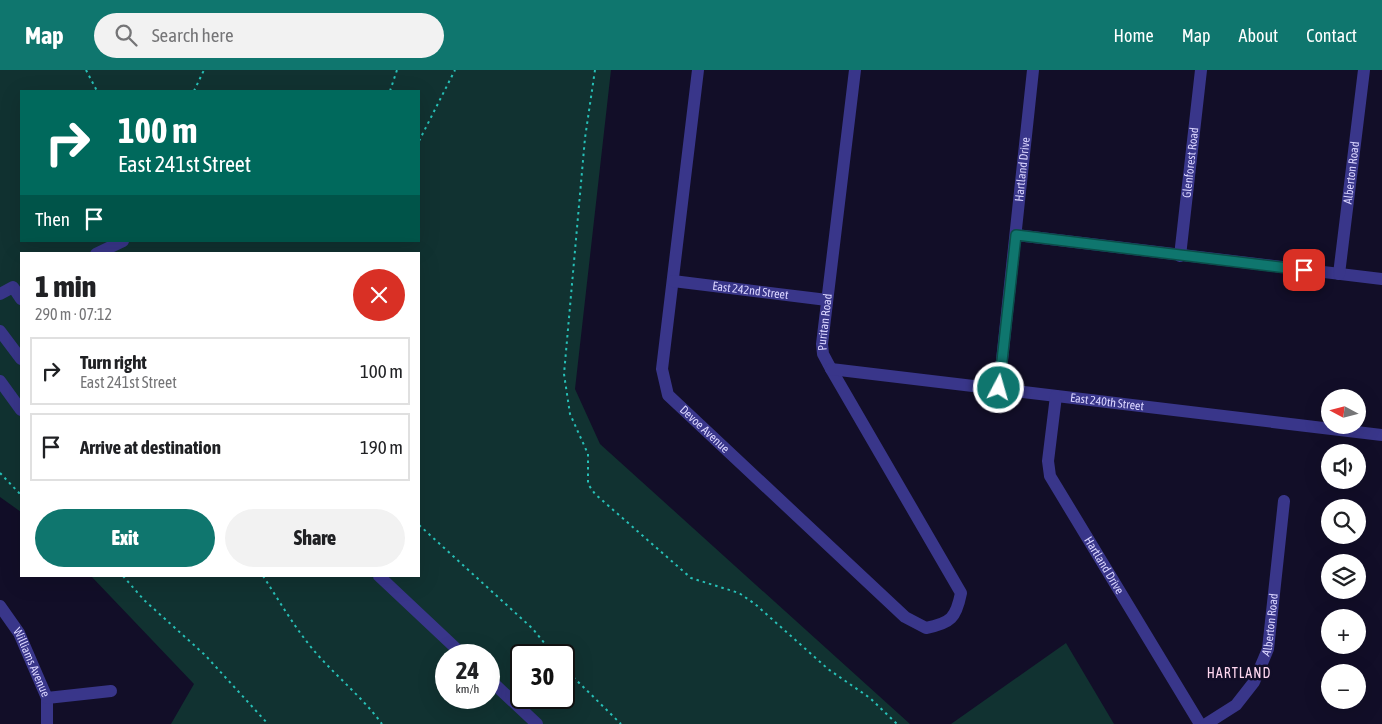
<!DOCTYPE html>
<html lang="en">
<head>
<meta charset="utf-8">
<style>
  :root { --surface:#fff; --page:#f2f2f2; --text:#202124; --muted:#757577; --line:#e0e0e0; --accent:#0f766e }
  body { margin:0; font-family:"Asap Condensed",sans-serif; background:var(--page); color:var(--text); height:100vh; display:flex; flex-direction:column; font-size:19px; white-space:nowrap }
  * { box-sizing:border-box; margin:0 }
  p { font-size:16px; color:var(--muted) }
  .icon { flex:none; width:28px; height:28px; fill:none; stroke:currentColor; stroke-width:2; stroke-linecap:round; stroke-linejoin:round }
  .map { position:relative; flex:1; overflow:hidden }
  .drawer { position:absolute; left:20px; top:182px; width:400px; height:325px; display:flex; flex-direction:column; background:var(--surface); border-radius:0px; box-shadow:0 5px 20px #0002 }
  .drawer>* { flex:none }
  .guide { position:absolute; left:20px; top:20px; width:400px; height:152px; border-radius:0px; box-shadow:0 5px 20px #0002; background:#00695c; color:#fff; overflow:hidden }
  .needle { width:32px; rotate:277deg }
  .tools { position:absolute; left:1321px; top:319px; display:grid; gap:10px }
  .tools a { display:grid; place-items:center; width:45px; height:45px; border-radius:50%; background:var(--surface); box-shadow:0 5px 20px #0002; font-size:25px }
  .speed { position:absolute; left:435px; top:574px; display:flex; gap:10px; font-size:25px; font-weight:700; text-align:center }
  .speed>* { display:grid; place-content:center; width:65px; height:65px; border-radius:50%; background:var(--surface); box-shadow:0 5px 20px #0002; line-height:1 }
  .speed small { font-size:12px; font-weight:400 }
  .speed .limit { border:2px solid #111; border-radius:8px; background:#fff; color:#111 }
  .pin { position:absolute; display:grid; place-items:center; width:42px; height:42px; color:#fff; margin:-21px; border-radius:10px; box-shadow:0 2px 8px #0006 }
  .me { position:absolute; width:55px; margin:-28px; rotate:6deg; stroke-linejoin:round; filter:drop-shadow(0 0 4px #0008) }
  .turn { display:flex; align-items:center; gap:18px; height:105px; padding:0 15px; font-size:22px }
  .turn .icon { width:65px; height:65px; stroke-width:2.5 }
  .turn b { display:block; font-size:35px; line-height:42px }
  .then { display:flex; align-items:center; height:48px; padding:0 15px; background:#0003; gap:10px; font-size:19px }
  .round { display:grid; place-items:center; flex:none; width:52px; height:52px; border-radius:26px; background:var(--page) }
  .headline { display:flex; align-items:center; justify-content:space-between; height:85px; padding:0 15px }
  h1 { font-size:30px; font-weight:800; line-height:38px }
  .cta { display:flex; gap:10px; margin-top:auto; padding:10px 15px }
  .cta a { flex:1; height:58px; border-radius:30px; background:var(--accent); color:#fff; font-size:20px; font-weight:800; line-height:58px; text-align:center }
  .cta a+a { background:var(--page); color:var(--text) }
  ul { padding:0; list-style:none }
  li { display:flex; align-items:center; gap:15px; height:68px; margin:0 10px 8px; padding:0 5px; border:2px solid var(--line); border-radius:0px }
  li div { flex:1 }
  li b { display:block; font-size:19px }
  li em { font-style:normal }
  header { display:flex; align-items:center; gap:30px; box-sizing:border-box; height:70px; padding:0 25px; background:var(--accent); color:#fff }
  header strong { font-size:24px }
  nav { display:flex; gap:28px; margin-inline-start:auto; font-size:18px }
  .search { width:350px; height:45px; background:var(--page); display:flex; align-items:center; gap:12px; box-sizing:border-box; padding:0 18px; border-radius:28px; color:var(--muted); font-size:19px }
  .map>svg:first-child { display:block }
</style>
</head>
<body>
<header>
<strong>Map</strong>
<div class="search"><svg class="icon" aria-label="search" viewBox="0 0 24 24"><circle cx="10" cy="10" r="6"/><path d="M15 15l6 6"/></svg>Search here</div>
<nav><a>Home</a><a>Map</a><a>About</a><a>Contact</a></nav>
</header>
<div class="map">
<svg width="1382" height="654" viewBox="0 0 1382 654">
  <rect width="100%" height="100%" fill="#120e28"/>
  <path fill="#113231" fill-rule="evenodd" d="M 0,0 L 611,0 L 575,319 L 600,374 L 910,654 L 171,654 L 194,614 L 91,506 L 419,506 L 419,184 L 21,184 L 21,442 L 0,427 ZM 21,21 L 419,21 L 419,171 L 21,171 ZM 446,585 L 489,585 L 489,628 L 446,628 ZM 521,585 L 564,585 L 564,628 L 521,628 Z
    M 1066,573 L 1114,654 L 951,654 Z"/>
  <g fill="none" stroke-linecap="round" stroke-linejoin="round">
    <path stroke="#27c0b7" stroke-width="2" stroke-dasharray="2.5 4" stroke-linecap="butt" d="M 86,0 L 97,21
      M 595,0 L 585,68 L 564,304 L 570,344 L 588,384 L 588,414 L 595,424 L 691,508 L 739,523 L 755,534 L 828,599 L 870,628 L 897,654
      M 194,21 L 204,0
      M 390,21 L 397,0
      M 419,71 L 455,0
      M 0,403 L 21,425
      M 419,455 L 533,559 L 554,585
      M 123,506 L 144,530 L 205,585 L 268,654
      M 263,506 C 280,532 296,560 316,583 C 338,608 363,628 382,654
      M 564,598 L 621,654"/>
    <g stroke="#39368a" stroke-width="12">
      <path id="s1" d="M 698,0 L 662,299 L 668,325 L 905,547 L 926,558 C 951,553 956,548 961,523 L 831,299 L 823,284 L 822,274 L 855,0"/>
      <path d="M 1016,165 L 1382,209"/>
      <path d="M 96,184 L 123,171"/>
      <path id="s2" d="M 1180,186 L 1201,0"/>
      <path id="s3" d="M 1339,204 L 1364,0"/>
      <path id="s4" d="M 673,211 L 827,230"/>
      <path d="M 0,224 L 13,217 L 21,229"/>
      <path d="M 0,261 L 21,289"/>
      <path id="s5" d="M 831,299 L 1382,365"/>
      <path d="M 0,311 L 21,340"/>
      <path id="s6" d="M 999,318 L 1033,0"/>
      <path id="s7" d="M 1056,326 L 1048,391 L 1050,406 L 1200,654"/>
      <path d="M 379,506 L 463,585"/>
      <path id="s8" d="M 0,536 L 19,563 L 47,628 L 47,654"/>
      <path d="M 489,609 L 537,654"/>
      <path d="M 47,628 L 111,621"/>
      <path id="s9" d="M 1206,654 L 1236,635 L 1254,612 L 1268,579 L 1284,431"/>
    </g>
  </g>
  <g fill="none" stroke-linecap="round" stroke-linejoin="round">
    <g stroke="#0a4d48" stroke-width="12">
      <path id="route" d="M 999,318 L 1016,165 L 1304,200"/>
    </g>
    <use href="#route" stroke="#0f766e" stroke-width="9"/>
  </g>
  <g text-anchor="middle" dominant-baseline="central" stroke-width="5" stroke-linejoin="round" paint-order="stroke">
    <g font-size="12" fill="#dad5ff" stroke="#120e28">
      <text stroke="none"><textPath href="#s2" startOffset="94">Glenforest Road</textPath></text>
      <text stroke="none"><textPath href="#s6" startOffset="220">Hartland Drive</textPath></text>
      <text stroke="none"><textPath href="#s3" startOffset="102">Alberton Road</textPath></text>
      <text stroke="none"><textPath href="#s4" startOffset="78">East 242nd Street</textPath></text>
      <text stroke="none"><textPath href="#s1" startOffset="1039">Puritan Road</textPath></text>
      <text stroke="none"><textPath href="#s5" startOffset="278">East 240th Street</textPath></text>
      <text stroke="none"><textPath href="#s1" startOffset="378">Devoe Avenue</textPath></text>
      <text stroke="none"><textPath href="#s7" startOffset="185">Hartland Drive</textPath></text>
      <text stroke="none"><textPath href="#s9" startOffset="125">Alberton Road</textPath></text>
      <text stroke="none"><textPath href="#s8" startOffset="65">Williams Avenue</textPath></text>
    </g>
    <g font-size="14" letter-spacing="1" fill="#ffd7f0" stroke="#120e28">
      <text x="1239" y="603">HARTLAND</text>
    </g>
  </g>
</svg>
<div class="tools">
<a><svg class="needle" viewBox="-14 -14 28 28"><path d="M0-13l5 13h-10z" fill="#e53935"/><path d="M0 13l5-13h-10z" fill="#757577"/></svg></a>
<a><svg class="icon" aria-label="sound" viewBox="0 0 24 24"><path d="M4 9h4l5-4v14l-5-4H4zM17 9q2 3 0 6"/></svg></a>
<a><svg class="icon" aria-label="search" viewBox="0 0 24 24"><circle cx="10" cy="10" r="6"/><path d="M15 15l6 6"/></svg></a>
<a><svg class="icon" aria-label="layers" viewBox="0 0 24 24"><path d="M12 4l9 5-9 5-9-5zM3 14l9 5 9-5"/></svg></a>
<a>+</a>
<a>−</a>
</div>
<div class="speed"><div>24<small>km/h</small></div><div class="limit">30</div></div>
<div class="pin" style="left:1304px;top:200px;background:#d93025"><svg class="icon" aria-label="arrive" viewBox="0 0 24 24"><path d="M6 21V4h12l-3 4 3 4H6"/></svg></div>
<svg class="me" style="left:999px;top:318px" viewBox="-20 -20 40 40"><circle r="17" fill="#0f766e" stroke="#fff" stroke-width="3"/><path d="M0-11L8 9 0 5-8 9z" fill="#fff"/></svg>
<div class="guide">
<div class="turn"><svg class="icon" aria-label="right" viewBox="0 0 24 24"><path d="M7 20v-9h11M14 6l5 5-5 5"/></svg><div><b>100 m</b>East 241st Street</div></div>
<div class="then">Then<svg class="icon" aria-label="arrive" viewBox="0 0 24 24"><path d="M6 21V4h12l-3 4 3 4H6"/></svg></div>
</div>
<section class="drawer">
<div class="headline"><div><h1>1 min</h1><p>290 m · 07:12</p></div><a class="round" style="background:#d93025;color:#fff"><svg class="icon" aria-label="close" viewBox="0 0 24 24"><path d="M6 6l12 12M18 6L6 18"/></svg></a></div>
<ul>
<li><svg class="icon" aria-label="right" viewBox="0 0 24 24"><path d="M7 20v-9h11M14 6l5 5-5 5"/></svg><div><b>Turn right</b><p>East 241st Street</p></div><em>100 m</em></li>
<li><svg class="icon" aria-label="arrive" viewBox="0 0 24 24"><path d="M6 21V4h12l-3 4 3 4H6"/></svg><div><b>Arrive at destination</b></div><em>190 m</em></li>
</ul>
<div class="cta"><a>Exit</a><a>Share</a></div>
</section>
</div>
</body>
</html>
